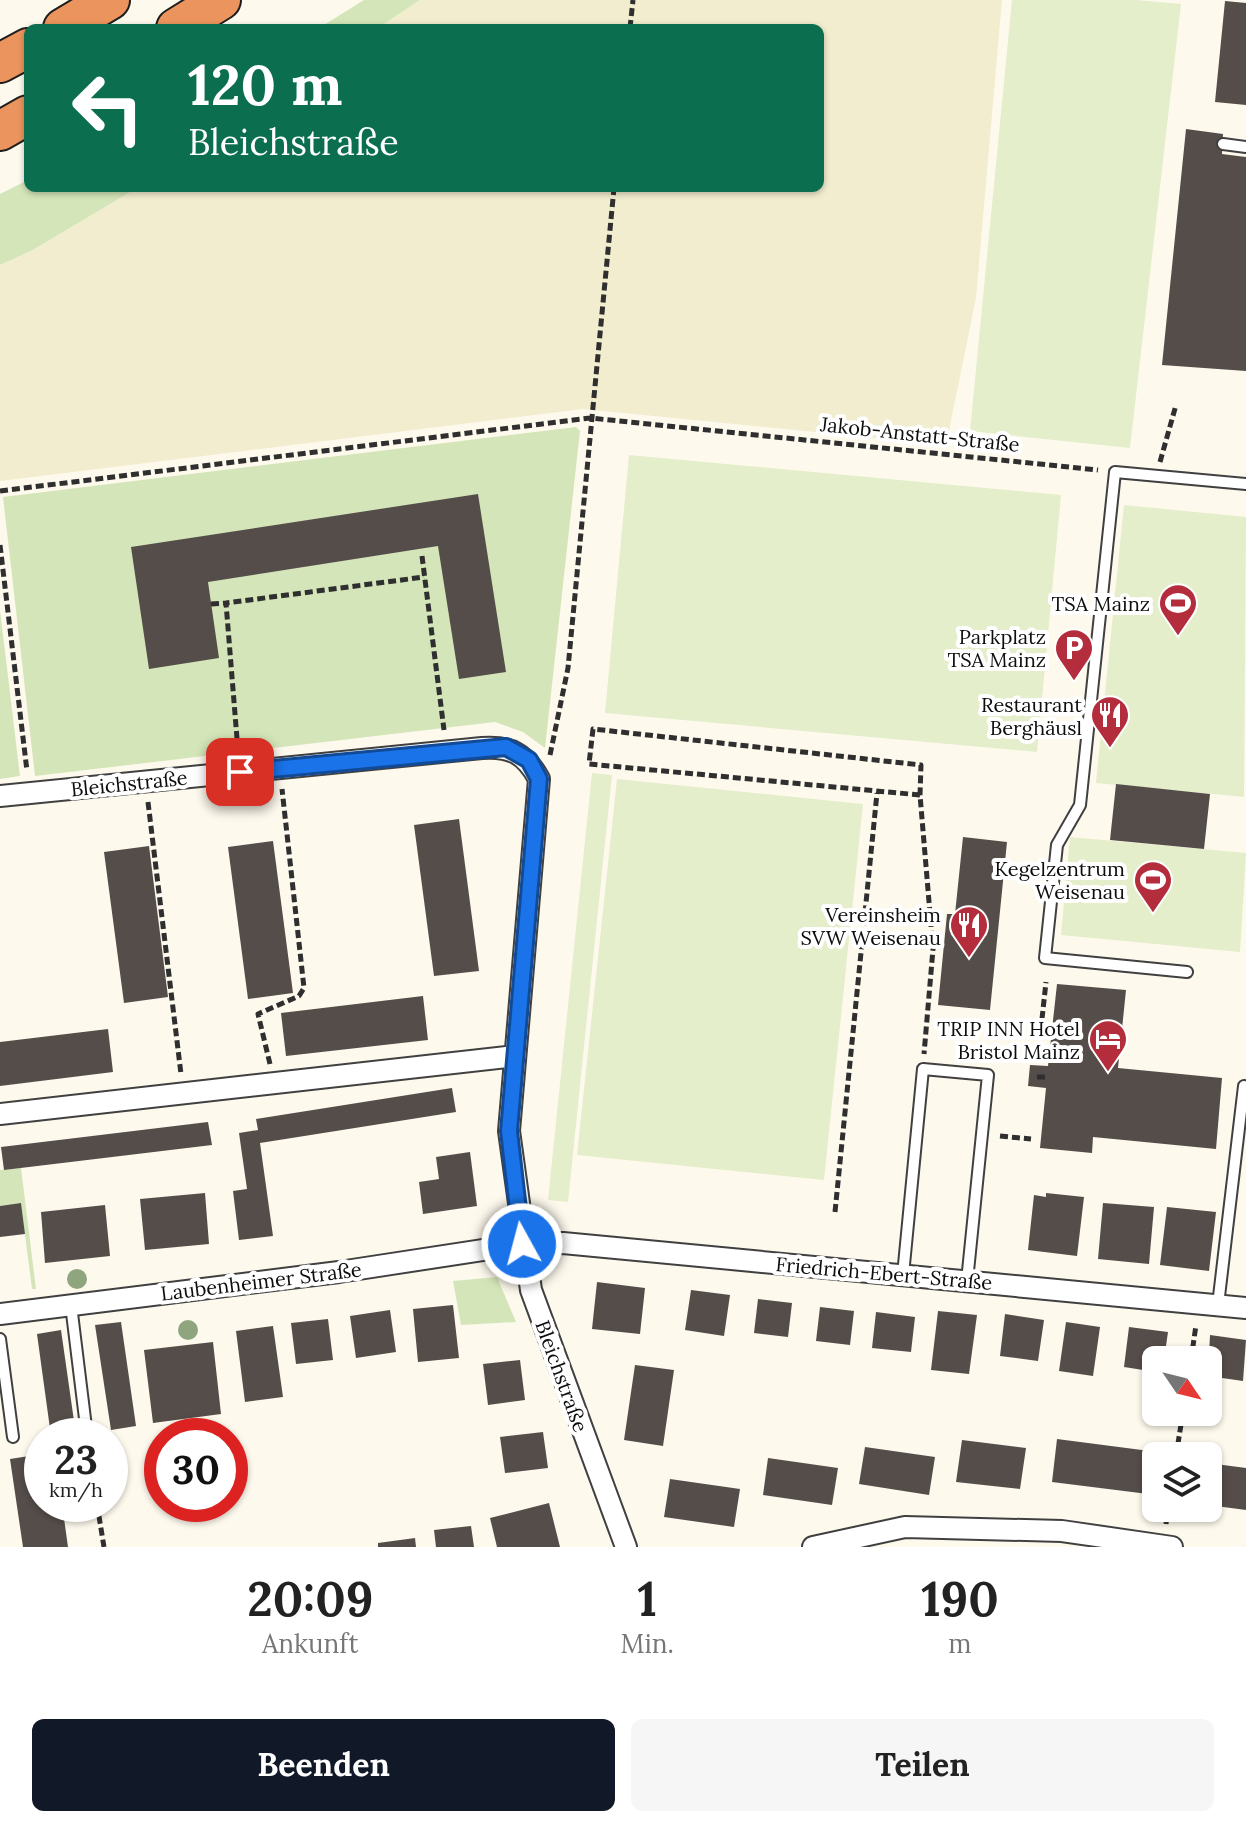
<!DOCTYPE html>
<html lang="de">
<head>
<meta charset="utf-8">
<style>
  :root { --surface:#fff; --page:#f6f6f6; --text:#222; --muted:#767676; --accent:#111827 }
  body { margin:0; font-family:Lora,serif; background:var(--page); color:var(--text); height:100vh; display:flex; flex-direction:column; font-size:30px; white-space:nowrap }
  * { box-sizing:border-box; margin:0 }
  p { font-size:26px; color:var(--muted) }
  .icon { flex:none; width:44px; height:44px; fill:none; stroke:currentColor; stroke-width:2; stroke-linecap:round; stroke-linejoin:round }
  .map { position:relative; height:1547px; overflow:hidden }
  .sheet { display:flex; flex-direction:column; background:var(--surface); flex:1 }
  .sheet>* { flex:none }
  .hud { position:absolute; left:24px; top:24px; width:800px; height:168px; border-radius:12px; box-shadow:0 2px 6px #0004; background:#0b6e4f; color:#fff; overflow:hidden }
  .needle { width:52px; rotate:125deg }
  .controls { position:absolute; left:1142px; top:1346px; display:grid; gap:16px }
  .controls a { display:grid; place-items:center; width:80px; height:80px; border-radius:12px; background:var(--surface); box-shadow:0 2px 6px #0004; font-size:40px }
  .speed { position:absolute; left:24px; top:1418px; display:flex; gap:16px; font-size:40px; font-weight:700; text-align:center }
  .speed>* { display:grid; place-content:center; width:104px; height:104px; border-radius:50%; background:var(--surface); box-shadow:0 2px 6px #0004; line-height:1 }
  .speed small { font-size:20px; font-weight:400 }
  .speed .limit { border:12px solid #d22; background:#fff; color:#111 }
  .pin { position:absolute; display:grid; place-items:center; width:68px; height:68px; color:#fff; margin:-34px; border-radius:16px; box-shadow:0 4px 12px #0006 }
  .me { position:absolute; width:88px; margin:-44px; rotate:353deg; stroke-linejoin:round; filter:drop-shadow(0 0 6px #0008) }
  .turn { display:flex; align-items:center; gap:28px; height:168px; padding:0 32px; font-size:36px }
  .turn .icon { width:104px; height:104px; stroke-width:2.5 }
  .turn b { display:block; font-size:56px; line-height:68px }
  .eta { display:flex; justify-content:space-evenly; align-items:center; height:136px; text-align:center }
  .eta b { font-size:48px; font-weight:800; line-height:56px }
  .primary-button { display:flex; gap:16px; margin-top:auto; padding:16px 32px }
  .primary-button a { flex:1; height:92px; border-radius:12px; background:var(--accent); color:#fff; font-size:32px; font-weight:800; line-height:92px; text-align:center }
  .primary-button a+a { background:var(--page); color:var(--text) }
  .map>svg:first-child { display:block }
</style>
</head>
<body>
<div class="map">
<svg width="1246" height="1547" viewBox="0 0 1246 1547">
  <rect width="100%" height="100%" fill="#fef9ed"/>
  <path fill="#f2edcf" d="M 420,0 L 1002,0 L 976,298 L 946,445 L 583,409 L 0,481 L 0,265 L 31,251 L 137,188 L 820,188 L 820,28 L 378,28 Z"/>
  <path fill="#d4e6b9" d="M 364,0 L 420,0 L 378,28 L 319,28 Z
    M 28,180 L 28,188 L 137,188 L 31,251 L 0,265 L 0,194 Z
    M 576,427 L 580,431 L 545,748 L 523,732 L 495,722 L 35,776 L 3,497 Z
    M 0,610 L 20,776 L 0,779 Z
    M 21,1168 L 36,1289 L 32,1289 L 21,1204 L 0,1206 L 0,1170 Z
    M 497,1277 L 516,1322 L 461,1325 L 453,1281 Z"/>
  <path fill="#e4eeca" d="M 1012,0 L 1136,0 L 1181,4 L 1130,448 L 970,431 Z
    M 629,455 L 1061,495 L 1037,752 L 605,713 Z
    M 1124,505 L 1246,517 L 1244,797 L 1096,783 Z
    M 592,773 L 612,775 L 568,1202 L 548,1200 Z
    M 617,779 L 863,804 L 824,1180 L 577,1155 Z
    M 1070,837 L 1246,853 L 1240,952 L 1061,935 Z"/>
  <path fill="#554d4a" d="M 1225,1 L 1246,3 L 1246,105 L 1215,102 Z
    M 1186,129 L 1223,134 L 1222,154 L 1246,157 L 1246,371 L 1162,365 Z
    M 478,494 L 506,672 L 459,679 L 438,546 L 208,582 L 219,658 L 149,669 L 131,547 Z
    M 1116,784 L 1210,794 L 1204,849 L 1110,840 Z
    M 459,819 L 479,971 L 434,976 L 414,825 Z
    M 963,837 L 1007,842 L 990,1010 L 938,1005 L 947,914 L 955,914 Z
    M 273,841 L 293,993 L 248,999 L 228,847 Z
    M 149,846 L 168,997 L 124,1003 L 104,852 Z
    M 1057,984 L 1126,990 L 1118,1068 L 1222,1078 L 1216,1149 L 1093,1137 L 1092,1153 L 1040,1148 L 1046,1088 L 1028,1086 L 1030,1065 L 1048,1066 Z
    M 423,996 L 428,1040 L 286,1056 L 281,1013 Z
    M 108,1029 L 113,1072 L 0,1086 L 0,1042 Z
    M 452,1088 L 456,1112 L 260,1143 L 273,1236 L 239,1240 L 233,1191 L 247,1189 L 239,1133 L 258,1130 L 256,1119 Z
    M 208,1122 L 212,1145 L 4,1170 L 1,1147 Z
    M 470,1152 L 477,1206 L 423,1214 L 419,1182 L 439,1179 L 436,1157 Z
    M 205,1193 L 209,1244 L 145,1250 L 140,1199 Z
    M 1046,1193 L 1084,1197 L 1077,1256 L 1028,1250 L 1034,1195 L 1046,1197 Z
    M 21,1203 L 25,1234 L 0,1237 L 0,1206 Z
    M 1103,1203 L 1154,1207 L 1149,1264 L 1098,1259 Z
    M 105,1205 L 110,1256 L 45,1263 L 41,1212 Z
    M 1167,1207 L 1216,1212 L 1209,1271 L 1160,1265 Z
    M 597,1282 L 645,1288 L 640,1334 L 592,1329 Z
    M 691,1290 L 730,1295 L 724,1336 L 685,1330 Z
    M 758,1299 L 792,1303 L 788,1337 L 754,1333 Z
    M 453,1305 L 459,1358 L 418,1362 L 413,1309 Z
    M 820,1307 L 854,1311 L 850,1345 L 816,1341 Z
    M 390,1310 L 396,1352 L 356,1358 L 350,1316 Z
    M 938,1311 L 977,1315 L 969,1374 L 931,1370 Z
    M 876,1312 L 915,1317 L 911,1352 L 872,1348 Z
    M 1005,1314 L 1044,1320 L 1038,1361 L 1000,1356 Z
    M 328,1319 L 333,1360 L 296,1364 L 291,1323 Z
    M 121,1322 L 136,1426 L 111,1430 L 95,1325 Z
    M 1066,1322 L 1100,1327 L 1093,1376 L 1059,1371 Z
    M 273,1326 L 283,1397 L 245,1402 L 236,1331 Z
    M 1129,1327 L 1168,1332 L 1164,1360 L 1156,1360 L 1156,1372 L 1124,1367 Z
    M 61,1330 L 76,1435 L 51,1436 L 37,1334 Z
    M 1210,1335 L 1246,1340 L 1243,1381 L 1208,1376 Z
    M 213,1342 L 221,1414 L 153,1423 L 144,1350 Z
    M 520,1360 L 525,1400 L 488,1405 L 483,1364 Z
    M 635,1365 L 674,1370 L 663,1446 L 624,1440 Z
    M 543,1432 L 548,1468 L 505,1473 L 500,1437 Z
    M 1057,1439 L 1165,1453 L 1165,1456 L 1156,1456 L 1156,1495 L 1052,1482 Z
    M 962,1440 L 1026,1448 L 1020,1489 L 956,1482 Z
    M 865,1447 L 935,1457 L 929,1495 L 859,1484 Z
    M 42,1454 L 42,1504 L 62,1504 L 68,1547 L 23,1547 L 10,1459 Z
    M 768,1458 L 838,1468 L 832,1505 L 763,1495 Z
    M 1208,1463 L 1246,1468 L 1246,1510 L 1208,1505 Z
    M 670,1479 L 740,1489 L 734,1527 L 664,1517 Z
    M 549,1503 L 560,1547 L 497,1547 L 490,1518 Z
    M 471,1526 L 474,1547 L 436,1547 L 434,1530 Z
    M 415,1538 L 416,1547 L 378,1547 L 378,1543 Z"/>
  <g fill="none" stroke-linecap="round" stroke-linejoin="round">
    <g stroke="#404040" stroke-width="14">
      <path id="lane" d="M 1223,144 L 1246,147
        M 1187,972 L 1045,958 L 1057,845 L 1080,805 L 1115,472 L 1246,484
        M 903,1275 L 923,1069 L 988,1075 L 967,1281
        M 71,1305 L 87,1435
        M 1218,1305 L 1244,1086
        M 0,1339 L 13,1437"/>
    </g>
    <g stroke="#404040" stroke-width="24">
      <path id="street" d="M 0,796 L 482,748 C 510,746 525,753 539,779 L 509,1131 L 531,1290 L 626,1547
        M 0,1114 L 515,1056
        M 0,1314 L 339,1272 L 522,1244 L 563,1243 L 1246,1308
        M 813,1547 L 905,1527 L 1062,1531 L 1172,1547"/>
    </g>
    <g stroke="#1e1e1e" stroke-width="42">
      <path id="highway" d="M 63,28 L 110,0
        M 176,28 L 221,0
        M 0,63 L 28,48
        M 0,131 L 28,115"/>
    </g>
    <path stroke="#2f2f2f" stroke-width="5" stroke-dasharray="8 4" stroke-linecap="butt" d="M 630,28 L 633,0
      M 1160,462 L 1176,405
      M 0,491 L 590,418 L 1098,470
      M 0,545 L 27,771
      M 422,556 L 444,730
      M 211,604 L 226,603
      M 238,751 L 226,603 L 424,577
      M 550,755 L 568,668 L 614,188
      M 920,795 L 589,764 L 593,729 L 921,765 L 920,795 L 933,949 L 924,1054
      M 148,802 L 181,1074
      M 1042,1019 L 1046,982
      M 270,1064 L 258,1014 L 299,996 L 304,988 L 282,789
      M 1037,1077 L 1047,1077
      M 1000,1136 L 1031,1139
      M 835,1212 L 877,793
      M 1191,1360 L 1196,1325
      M 1176,1456 L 1183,1412
      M 97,1504 L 104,1547
      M 1166,1524 L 1168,1508"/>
    <use href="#lane" stroke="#fff" stroke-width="10"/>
    <use href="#street" stroke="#fff" stroke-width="20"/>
    <use href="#highway" stroke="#ec945d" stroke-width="38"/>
  </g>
  <g fill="#8ea57d">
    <circle cx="77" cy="1279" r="10"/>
    <circle cx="188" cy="1330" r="10"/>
  </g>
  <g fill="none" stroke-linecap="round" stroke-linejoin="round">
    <g stroke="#114b97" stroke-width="20">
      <path id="route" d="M 240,772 L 506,747 L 529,760 L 539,779 L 509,1131 L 522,1244"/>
    </g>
    <use href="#route" stroke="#1a73e8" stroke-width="14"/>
  </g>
  <defs>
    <g id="stadium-pin" transform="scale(2)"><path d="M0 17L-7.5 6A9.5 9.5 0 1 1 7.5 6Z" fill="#b42d3d" stroke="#fff"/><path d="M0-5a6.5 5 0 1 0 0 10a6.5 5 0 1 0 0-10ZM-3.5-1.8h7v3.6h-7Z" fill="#fff"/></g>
    <g id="parking-pin" transform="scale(2)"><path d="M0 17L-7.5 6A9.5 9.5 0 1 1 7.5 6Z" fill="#b42d3d" stroke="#fff"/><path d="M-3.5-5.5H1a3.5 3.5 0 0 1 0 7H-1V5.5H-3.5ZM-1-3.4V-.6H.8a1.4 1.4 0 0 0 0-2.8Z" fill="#fff"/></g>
    <g id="restaurant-pin" transform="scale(2)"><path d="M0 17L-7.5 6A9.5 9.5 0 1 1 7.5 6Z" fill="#b42d3d" stroke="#fff"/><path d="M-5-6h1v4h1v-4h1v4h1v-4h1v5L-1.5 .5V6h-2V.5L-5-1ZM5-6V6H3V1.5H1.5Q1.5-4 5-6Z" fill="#fff"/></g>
    <g id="hotel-pin" transform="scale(2)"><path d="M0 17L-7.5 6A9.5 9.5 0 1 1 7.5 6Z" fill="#b42d3d" stroke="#fff"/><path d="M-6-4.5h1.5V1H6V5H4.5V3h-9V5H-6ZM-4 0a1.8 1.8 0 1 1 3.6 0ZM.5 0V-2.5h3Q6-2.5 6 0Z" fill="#fff"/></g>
  </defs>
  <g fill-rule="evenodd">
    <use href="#stadium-pin" x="1178" y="603"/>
    <use href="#parking-pin" x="1074" y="648"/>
    <use href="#restaurant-pin" x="1110" y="715"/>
    <use href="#stadium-pin" x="1153" y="880"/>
    <use href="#restaurant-pin" x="969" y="925"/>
    <use href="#hotel-pin" x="1108" y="1039"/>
  </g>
  <g text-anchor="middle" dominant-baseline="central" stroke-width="8" stroke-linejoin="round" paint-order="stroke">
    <g font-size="20" fill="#0d0d0d" stroke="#fff">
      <text transform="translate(920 434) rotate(6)">Jakob-Anstatt-Straße</text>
      <text transform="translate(129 783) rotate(-6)">Bleichstraße</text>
      <text transform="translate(884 1273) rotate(5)">Friedrich-Ebert-Straße</text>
      <text transform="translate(261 1281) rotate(-7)">Laubenheimer Straße</text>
      <text transform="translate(562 1376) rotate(70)">Bleichstraße</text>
    </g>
    <g font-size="20" fill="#0d0d0d" stroke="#fff" text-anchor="end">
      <text x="1150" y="603">TSA Mainz</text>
      <text x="1046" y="636">Parkplatz<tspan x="1046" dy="23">TSA Mainz</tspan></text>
      <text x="1082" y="704">Restaurant<tspan x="1082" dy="23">Berghäusl</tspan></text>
      <text x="1125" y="868">Kegelzentrum<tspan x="1125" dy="23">Weisenau</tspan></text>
      <text x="941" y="914">Vereinsheim<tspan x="941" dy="23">SVW Weisenau</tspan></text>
      <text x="1080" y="1028">TRIP INN Hotel<tspan x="1080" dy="23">Bristol Mainz</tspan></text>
    </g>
  </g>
</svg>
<div class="controls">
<a><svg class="needle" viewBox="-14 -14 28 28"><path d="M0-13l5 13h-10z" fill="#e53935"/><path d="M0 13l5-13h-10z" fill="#767676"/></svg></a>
<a><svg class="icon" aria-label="layers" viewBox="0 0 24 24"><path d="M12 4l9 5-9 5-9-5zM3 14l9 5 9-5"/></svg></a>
</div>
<div class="speed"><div>23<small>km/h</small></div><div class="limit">30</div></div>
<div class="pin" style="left:240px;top:772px;background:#d93025"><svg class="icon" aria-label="arrive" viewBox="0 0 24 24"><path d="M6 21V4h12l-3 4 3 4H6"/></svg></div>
<svg class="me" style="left:522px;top:1244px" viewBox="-20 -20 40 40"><circle r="17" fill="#1a73e8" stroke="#fff" stroke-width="3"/><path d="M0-11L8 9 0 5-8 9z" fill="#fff"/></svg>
<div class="hud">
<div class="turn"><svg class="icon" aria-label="left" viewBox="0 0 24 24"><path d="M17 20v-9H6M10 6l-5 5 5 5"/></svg><div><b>120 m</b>Bleichstraße</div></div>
</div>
</div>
<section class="sheet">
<div class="eta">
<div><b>20:09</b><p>Ankunft</p></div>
<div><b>1</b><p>Min.</p></div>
<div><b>190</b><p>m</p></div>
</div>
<div class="primary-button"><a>Beenden</a><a>Teilen</a></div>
</section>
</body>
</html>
